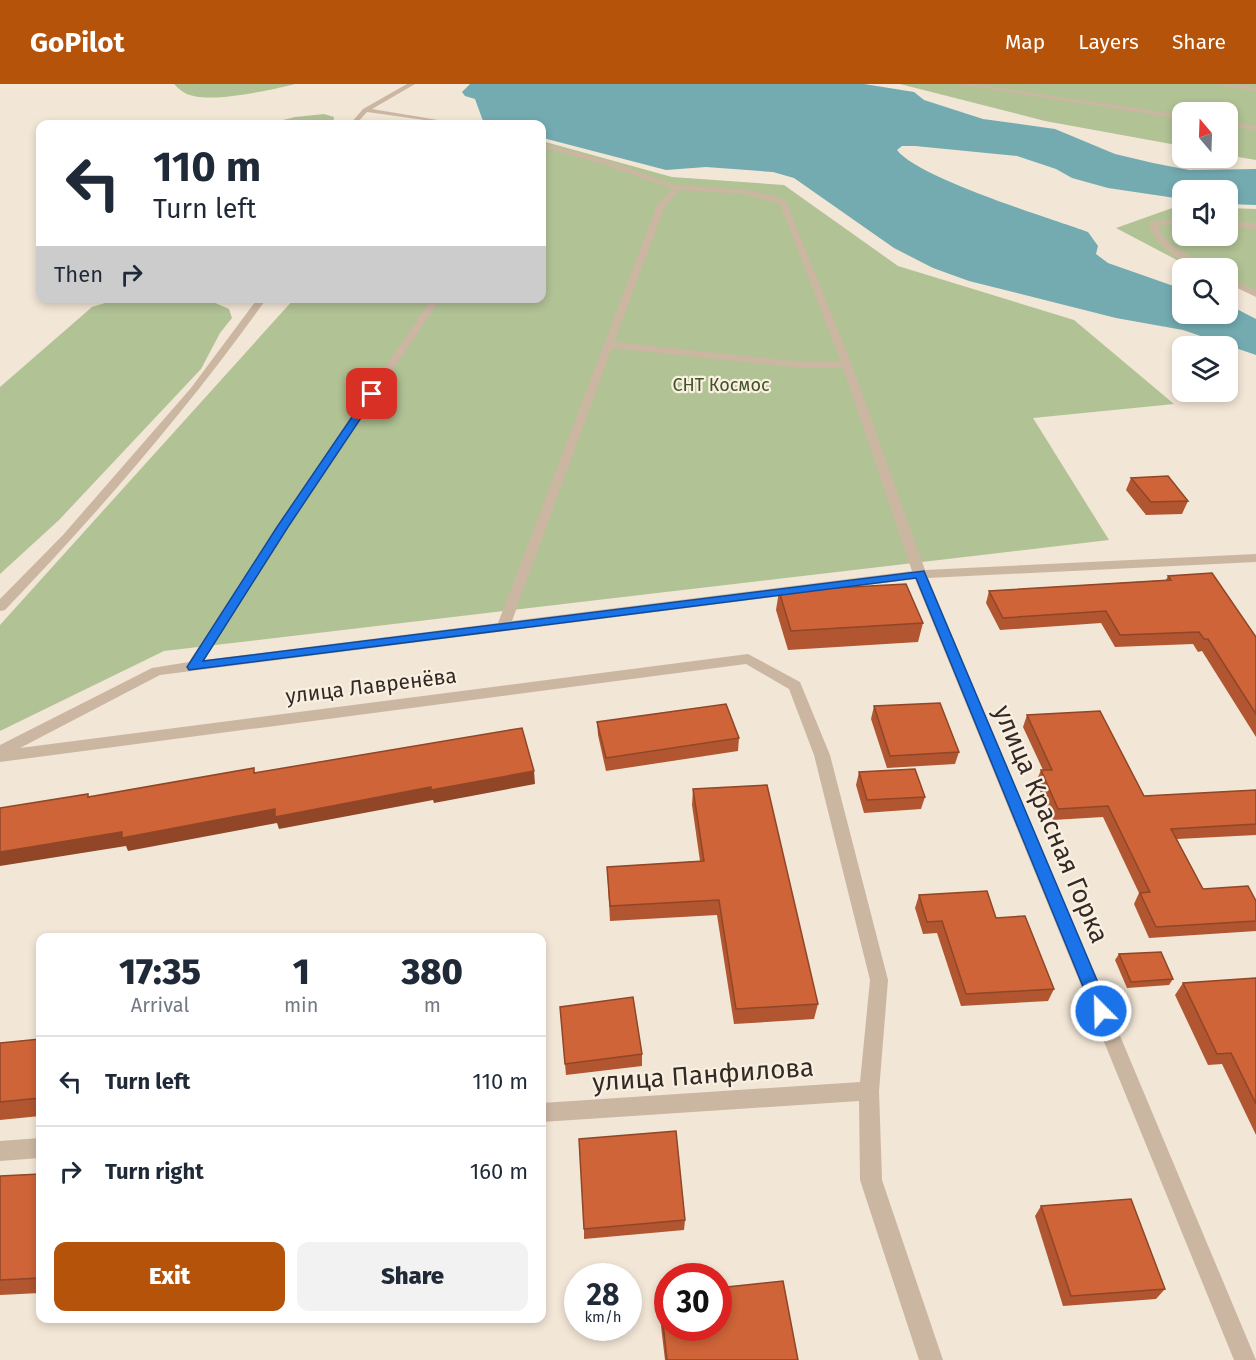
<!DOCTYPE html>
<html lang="en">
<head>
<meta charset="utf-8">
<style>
  :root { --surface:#fff; --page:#f2f2f3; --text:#1f2937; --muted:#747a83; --line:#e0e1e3; --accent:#b45309 }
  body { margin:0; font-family:"Fira Sans",sans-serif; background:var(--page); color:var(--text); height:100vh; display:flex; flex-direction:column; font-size:22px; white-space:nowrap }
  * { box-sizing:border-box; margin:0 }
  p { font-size:20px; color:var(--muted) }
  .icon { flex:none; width:33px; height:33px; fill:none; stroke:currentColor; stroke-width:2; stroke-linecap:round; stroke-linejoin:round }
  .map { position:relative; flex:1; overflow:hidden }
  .side { position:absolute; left:36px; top:849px; width:510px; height:390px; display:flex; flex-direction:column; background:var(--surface); border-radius:12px; box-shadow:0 3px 9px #0003 }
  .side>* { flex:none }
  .guide { position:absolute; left:36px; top:36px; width:510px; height:183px; border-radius:12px; box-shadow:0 3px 9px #0003; background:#fff; color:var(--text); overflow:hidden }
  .needle { width:39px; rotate:341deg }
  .tools { position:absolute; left:1172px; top:18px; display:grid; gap:12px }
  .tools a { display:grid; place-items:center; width:66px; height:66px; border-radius:12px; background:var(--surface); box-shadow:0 3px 9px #0003; font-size:30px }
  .speed { position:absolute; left:564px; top:1179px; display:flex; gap:12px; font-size:30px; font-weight:700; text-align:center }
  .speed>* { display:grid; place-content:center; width:78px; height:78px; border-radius:50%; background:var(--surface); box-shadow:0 3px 9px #0003; line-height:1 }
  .speed small { font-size:15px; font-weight:400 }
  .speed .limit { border:9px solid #d22; background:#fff; color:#111 }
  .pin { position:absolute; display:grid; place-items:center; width:51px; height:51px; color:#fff; margin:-26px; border-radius:12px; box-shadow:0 3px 9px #0006 }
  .me { position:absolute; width:66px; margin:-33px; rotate:337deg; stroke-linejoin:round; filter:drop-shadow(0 0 4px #0008) }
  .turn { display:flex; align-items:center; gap:21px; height:126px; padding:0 18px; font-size:27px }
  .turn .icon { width:78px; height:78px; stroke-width:2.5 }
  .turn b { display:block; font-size:42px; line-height:51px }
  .then { display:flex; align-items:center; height:57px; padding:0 18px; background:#0003; gap:12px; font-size:22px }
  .eta { display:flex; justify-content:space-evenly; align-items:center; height:102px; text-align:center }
  .eta b { font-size:36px; font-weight:800; line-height:42px }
  .button { display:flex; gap:12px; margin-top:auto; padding:12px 18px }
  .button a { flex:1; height:69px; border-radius:12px; background:var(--accent); color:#fff; font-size:24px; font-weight:800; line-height:69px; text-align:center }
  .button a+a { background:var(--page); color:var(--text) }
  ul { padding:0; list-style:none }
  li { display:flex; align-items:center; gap:18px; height:90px; padding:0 18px; border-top:2px solid var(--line) }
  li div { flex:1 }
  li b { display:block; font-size:22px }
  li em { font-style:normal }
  header { display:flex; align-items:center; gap:36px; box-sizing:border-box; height:84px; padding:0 30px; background:var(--accent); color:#fff }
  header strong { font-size:28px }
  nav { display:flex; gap:33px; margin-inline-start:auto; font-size:21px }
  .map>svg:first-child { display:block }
</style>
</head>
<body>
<header>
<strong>GoPilot</strong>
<nav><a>Map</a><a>Layers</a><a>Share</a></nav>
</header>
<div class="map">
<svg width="1256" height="1276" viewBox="0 0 1256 1276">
  <rect width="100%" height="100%" fill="#f2e6d6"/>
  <path fill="#b1c295" d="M 174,0 L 295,0 C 271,6 206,21 185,9 C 181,7 177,3 174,0 Z
    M 900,0 L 1256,0 L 1256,76 L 1227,71 L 1227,28 L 1182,28 L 1182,62 L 1045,37 Z
    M 324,30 L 334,33 L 333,40 L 267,40 L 295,33 Z
    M 542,57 L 672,93 L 784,101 L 898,182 L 1074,236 L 1174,320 L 1033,334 L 1109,456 L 164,567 L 0,647 L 0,541 L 294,215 L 542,214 Z
    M 1175,123 L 1182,123 L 1182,152 L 1227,152 L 1227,124 L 1256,125 L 1256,208 L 1227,197 L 1227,184 L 1192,184 L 1116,144 Z
    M 204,214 L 229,225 L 232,234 L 220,249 L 201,285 L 59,436 L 0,490 L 0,303 L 92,223 L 118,215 Z"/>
  <path fill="#73abb1" d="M 470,0 L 864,0 L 914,8 L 924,16 L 983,35 L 1055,45 L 1115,70 L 1153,79 L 1189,86 L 1256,85 L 1256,121 L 1227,120 L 1227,106 L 1182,106 L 1182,115 L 1108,104 L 1072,94 L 1056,85 L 1017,72 L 915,62 L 902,62 L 897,66 C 918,94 1049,134 1088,148 L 1098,162 L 1096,170 L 1108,179 L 1182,205 L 1182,230 L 1227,230 L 1227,220 L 1256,235 L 1256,271 L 1183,246 L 1116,234 L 969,197 L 933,184 L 894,164 L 794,94 L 773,88 L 706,83 L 666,86 L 547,55 L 542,53 L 542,40 L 491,40 L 483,37 L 475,15 L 465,12 L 462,8 Z"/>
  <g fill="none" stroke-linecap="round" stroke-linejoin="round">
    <path fill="#cbb6a2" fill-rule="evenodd" d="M 407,0 L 415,0 L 372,25 L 450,38 L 453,40 L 367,28 L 356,40 L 350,40 L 363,25 Z
      M 956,0 L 972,0 L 1182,31 L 1182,35 Z
      M 1220,0 L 1256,3 L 1256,7 L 1223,2 Z
      M 1227,38 L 1256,42 L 1256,46 L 1227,42 Z
      M 542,59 L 612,78 L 674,101 L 745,106 L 774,112 L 786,117 L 852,281 L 925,486 L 1256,470 L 1256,478 L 928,494 L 1256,1276 L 1234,1276 L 915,495 L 160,591 L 20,664 L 748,570 L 800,598 L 830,671 L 888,896 L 879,1007 L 882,1096 L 943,1276 L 919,1276 L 860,1096 L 859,1017 L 542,1038 L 542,1019 L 860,998 L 870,896 L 814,671 L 789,605 L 746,580 L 0,678 L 0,661 L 152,584 L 189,578 L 276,443 L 432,214 L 441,214 L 288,443 L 204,576 L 498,539 L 657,121 L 672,105 L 606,81 L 542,63 ZM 679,106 L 745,110 L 780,120 L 841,278 L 803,278 L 614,258 L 665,122 ZM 612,264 L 803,284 L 843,284 L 912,487 L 512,537 Z
      M 1182,136 L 1182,140 L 1158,141 C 1165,167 1193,168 1207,184 C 1183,184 1155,162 1149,139 L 1153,137 Z
      M 1227,138 L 1256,139 L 1256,145 L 1227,142 Z
      M 1227,193 L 1256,206 L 1256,213 L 1227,199 Z
      M 258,214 L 267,214 C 188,325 99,428 5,526 L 0,527 L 0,515 L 63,451 L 191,304 Z
      M 40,1054 L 40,1074 L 0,1077 L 0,1057 Z"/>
  </g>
  <path fill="#b15630" d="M 1131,394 L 1188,417 L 1182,430 L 1146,431 L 1126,406 Z
    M 1168,492 L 1256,553 L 1256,653 L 1202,567 L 1198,568 L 1193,560 L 1115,563 L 1101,539 L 1000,546 L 986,519 L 989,507 L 1166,496 Z
    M 779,507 L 923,539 L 918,558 L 788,566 L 776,526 Z
    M 874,622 L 959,668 L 955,680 L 887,684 L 871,635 Z
    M 1027,631 L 1144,712 L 1256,706 L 1256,751 L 1177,755 L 1203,805 L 1256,817 L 1256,847 L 1149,854 L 1134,820 L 1139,809 L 1103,733 L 1053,736 L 1036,698 L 1041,686 L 1043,686 L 1023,643 Z
    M 597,638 L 739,654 L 738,667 L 606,687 L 598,651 Z
    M 859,688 L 925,713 L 921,725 L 864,729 L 856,701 Z
    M 693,705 L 818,920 L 814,935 L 734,940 L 717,831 L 610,837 L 607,783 L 700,777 L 692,721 Z
    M 919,811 L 996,834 L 1054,905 L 1048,917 L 961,922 L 937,849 L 923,850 L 915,824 Z
    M 1119,870 L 1173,895 L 1169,901 L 1127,904 L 1115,876 Z
    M 1256,894 L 1256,1051 L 1222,980 L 1208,981 L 1175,911 L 1183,899 Z
    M 560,923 L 642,970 L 642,982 L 566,991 Z
    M 40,955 L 40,1032 L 0,1036 L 0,959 Z
    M 40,1090 L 40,1209 L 0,1211 L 0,1092 Z
    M 1041,1122 L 1165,1205 L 1156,1215 L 1063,1222 L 1035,1132 Z
    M 685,1136 L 684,1146 L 584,1155 L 584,1145 Z
    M 660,1211 L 798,1276 L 665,1276 L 659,1225 Z"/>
  <path fill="#904627" d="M 534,687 L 535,700 L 434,719 L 433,716 L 279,745 L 277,739 L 128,767 L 126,762 L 0,782 L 0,768 L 122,748 Z"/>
  <path fill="#ce6438" stroke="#904627" stroke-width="1.5" d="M 1168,392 L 1188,417 L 1151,418 L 1131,394 Z
    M 1212,489 L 1256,553 L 1256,630 L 1208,555 L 1204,555 L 1199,548 L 1120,551 L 1106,527 L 1003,534 L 989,507 L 1171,496 L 1168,492 Z
    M 906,500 L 923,539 L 791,547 L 779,507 Z
    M 940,619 L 959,668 L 890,672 L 874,622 Z
    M 726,620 L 739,654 L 606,674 L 597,638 Z
    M 1100,627 L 1144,712 L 1256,706 L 1256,740 L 1171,745 L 1203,805 L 1248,802 L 1256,817 L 1256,837 L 1156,843 L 1140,809 L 1150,808 L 1108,722 L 1058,725 L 1041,686 L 1052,686 L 1027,631 Z
    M 522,644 L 534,687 L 431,706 L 431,703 L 275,733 L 275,725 L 122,754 L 122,748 L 0,768 L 0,724 L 88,710 L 88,713 L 254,684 L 254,689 Z
    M 915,685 L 925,713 L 867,716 L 859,688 Z
    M 767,701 L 818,920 L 736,925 L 719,816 L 610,822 L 607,783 L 704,777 L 693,705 Z
    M 987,807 L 996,834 L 1025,832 L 1054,905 L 966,910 L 942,837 L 927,838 L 919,811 Z
    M 1161,868 L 1173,895 L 1131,898 L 1119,870 Z
    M 1256,894 L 1256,1020 L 1231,969 L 1217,970 L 1183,899 Z
    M 633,913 L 642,970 L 565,980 L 560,923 Z
    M 40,955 L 40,1014 L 0,1018 L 0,959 Z
    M 676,1047 L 685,1136 L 584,1145 L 579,1055 Z
    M 40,1090 L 40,1194 L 0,1196 L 0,1092 Z
    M 1131,1115 L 1165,1205 L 1071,1212 L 1041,1122 Z
    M 783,1197 L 798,1276 L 667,1276 L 660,1211 L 668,1210 L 668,1244 L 718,1244 L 718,1204 Z"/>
  <path fill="#1a73e8" stroke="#114b97" stroke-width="1.5" d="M 372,307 L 377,310 L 288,443 L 203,577 L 924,487 L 1110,927 L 1107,932 L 1101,934 L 1095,932 L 1093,927 L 916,494 L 189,586 L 187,583 L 277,443 L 369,308 Z"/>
  <g text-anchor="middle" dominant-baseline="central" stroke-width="4.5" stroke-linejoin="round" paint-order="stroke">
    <g font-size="18" fill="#415427" stroke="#faf0e2">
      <text x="721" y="301">СНТ Космос</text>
    </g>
    <g font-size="21" fill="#342a25" stroke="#faf0e2">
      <text transform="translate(371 602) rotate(-7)">улица Лавренёва</text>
    </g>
    <g font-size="26" fill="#342a25" stroke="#faf0e2">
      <text transform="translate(1051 740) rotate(67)">улица Красная Горка</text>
      <text transform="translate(703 991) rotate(-4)">улица Панфилова</text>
    </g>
  </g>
</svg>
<div class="tools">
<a><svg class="needle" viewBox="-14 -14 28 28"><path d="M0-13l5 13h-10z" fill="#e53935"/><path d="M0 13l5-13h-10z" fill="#747a83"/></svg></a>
<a><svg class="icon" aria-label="sound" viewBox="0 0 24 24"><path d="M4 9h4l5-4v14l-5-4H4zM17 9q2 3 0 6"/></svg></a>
<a><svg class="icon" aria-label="search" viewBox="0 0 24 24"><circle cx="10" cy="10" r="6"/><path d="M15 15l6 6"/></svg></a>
<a><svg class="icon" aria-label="layers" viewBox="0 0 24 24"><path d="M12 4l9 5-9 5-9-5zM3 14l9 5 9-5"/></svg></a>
</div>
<div class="speed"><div>28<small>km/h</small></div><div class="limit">30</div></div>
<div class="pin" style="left:372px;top:310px;background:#d93025"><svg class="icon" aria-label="arrive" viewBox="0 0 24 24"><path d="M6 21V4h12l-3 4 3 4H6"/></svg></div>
<svg class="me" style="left:1101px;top:927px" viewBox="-20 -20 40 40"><circle r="17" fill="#1a73e8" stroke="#fff" stroke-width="3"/><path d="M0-11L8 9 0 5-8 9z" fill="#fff"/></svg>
<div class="guide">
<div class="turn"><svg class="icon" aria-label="left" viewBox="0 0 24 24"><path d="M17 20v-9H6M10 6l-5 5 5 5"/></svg><div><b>110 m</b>Turn left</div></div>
<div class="then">Then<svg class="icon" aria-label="right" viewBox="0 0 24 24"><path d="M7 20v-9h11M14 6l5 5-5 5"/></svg></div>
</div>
<section class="side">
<div class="eta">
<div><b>17:35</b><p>Arrival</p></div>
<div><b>1</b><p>min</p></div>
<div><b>380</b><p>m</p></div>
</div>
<ul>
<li><svg class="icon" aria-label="left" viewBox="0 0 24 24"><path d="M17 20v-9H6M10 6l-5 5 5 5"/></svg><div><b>Turn left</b></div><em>110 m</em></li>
<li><svg class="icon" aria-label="right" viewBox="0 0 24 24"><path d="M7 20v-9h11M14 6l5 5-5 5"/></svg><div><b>Turn right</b></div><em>160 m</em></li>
</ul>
<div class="button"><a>Exit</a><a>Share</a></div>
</section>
</div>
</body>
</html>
